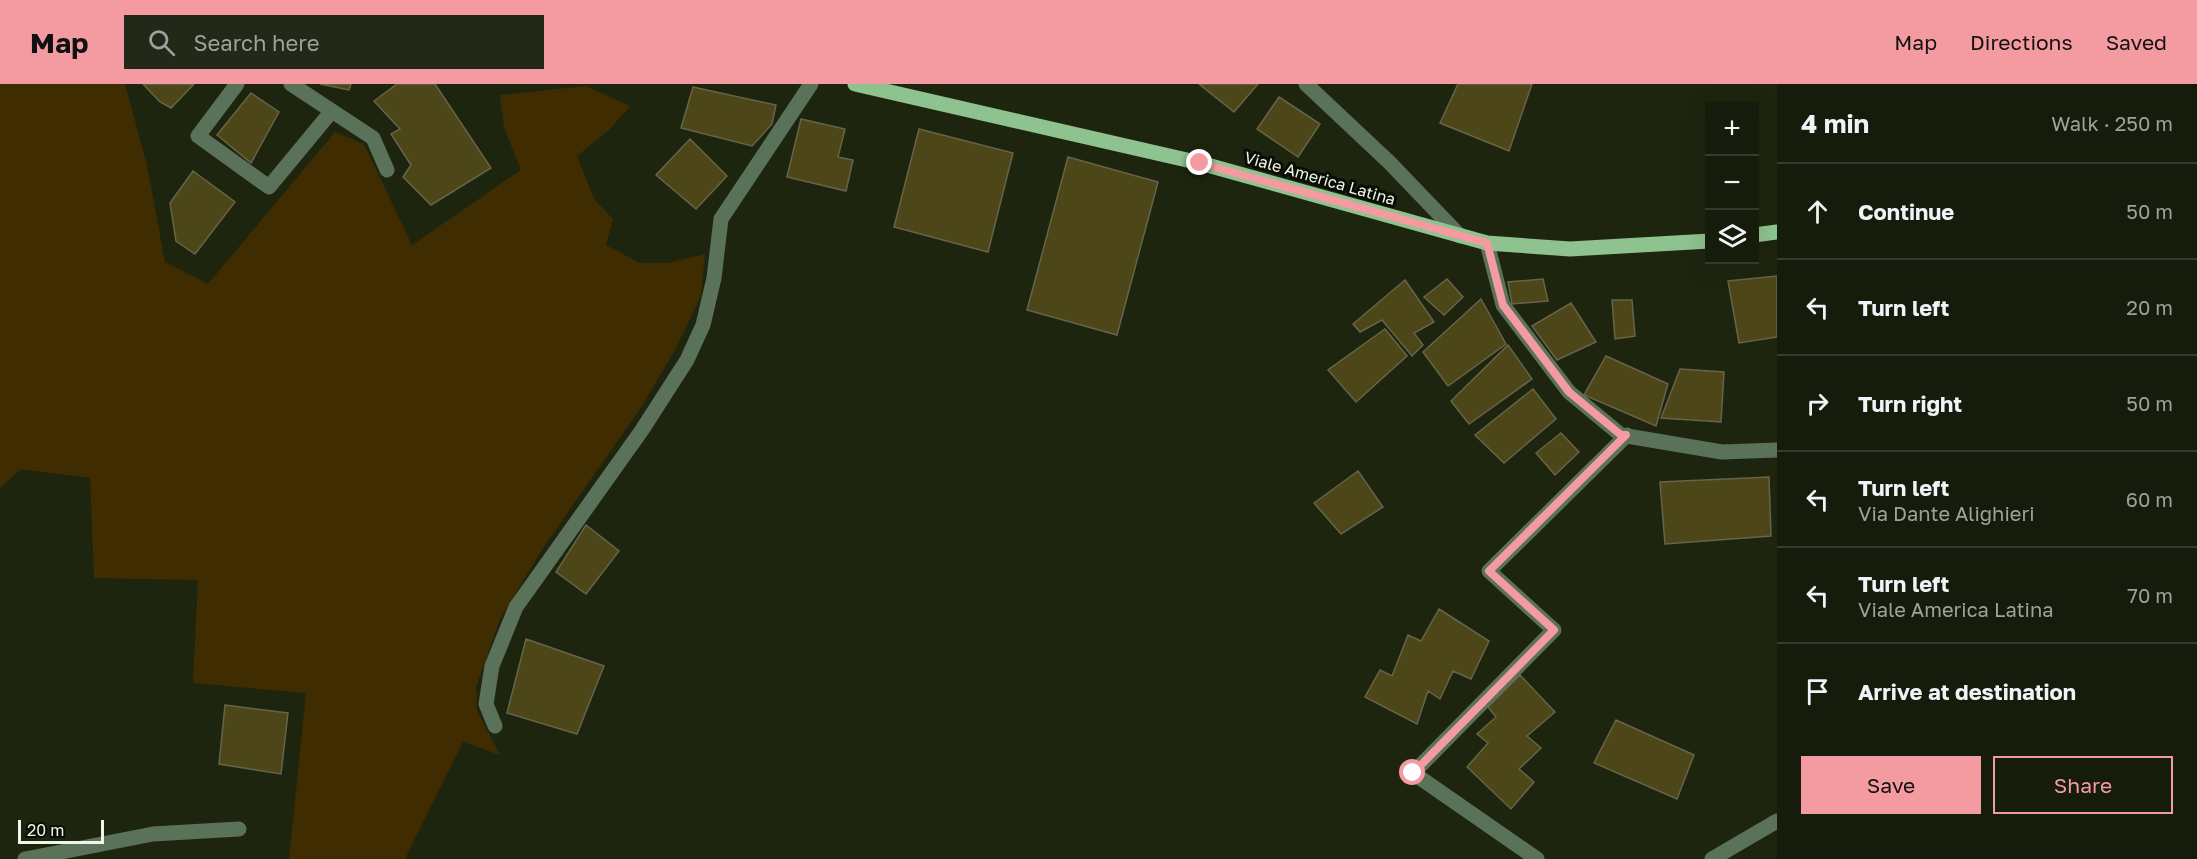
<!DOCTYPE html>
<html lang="en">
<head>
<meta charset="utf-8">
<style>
  body { margin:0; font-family:"Golos Text",sans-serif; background:#232919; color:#f1f3f6 }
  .controls { position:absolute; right:18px; top:18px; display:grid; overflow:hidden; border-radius:0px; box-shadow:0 6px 24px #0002 }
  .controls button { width:54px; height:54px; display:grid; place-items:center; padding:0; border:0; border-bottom:2px solid #353a2c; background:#161c0b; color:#f1f3f6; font:30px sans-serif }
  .scale { position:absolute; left:18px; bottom:15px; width:86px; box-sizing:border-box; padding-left:6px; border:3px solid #f0f6e7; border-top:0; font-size:16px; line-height:21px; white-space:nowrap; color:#f0f6e7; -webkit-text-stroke:4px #0a0d05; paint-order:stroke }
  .stop { position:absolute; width:18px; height:18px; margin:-14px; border:4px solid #f49aa1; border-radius:50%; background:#fff }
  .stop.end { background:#f49aa1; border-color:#fff; box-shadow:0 2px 6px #0008 }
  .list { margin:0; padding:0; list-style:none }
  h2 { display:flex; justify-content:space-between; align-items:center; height:78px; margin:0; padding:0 24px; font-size:26px }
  h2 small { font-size:20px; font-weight:400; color:#9ea19d }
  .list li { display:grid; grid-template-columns:39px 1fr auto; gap:18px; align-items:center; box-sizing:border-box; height:96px; padding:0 24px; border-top:2px solid #353a2c }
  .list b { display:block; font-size:22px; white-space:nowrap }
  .list p { margin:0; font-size:20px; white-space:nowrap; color:#9ea19d }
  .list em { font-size:20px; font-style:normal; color:#9ea19d }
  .actions { display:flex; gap:12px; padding:18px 24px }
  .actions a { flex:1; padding:14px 0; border:2px solid #f49aa1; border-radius:0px; text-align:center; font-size:21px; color:#f49aa1 }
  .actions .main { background:#f49aa1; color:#111 }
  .icon { flex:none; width:33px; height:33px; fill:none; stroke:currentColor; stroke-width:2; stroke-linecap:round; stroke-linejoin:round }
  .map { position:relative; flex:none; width:1777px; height:775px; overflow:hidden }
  header { display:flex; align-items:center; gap:36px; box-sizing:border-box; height:84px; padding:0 30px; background:#f49aa1; color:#111 }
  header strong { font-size:28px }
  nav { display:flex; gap:33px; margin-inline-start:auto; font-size:21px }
  .search { width:420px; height:54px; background:#232919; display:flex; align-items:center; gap:15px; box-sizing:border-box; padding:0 21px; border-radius:0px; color:#9ea19d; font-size:22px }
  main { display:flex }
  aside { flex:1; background:#161c0b }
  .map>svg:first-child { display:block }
  .green { fill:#402c01 }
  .building { fill:#4c4619; stroke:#676449; stroke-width:1.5 }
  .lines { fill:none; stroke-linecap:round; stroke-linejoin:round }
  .minor { stroke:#597259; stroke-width:15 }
  .major { stroke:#8ec38f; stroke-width:15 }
  .route { stroke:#f49aa1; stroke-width:8 }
  .labels { text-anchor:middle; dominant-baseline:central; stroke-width:6; stroke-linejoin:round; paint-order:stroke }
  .street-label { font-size:16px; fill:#f0f6e7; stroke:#0a0d05 }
</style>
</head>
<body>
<header>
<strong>Map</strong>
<div class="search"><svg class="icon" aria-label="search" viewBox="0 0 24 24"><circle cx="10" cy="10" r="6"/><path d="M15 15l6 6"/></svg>Search here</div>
<nav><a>Map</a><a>Directions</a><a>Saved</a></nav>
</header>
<main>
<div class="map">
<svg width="1777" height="775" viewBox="0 0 1777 775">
  <rect width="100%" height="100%" fill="#1e250f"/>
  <path class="green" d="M0,0H125L147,81L165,178L208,200L335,48L364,60L412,161L521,86L504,44L500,11L586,2L630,22L610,45L577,72L594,115L613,135L606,161L640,179H667L705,170L701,212L676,264L642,322L543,464L500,535L476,603L477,626L500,671L463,658L405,775H289L306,609L193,599L198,496L94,494L90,394L21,385L0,404Z"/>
  <path class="building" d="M143,0H194L171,24L160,18Z
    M320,0H351L349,6Z
    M397,0H435L491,84L431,121L403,93L411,81L391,50L400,45L374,17Z
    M1199,0H1258L1234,28Z
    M1458,0H1532L1509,67L1440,39Z
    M693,3L776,21L772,40L752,62L681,44Z
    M251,9L279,28L251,79L217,51Z
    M1279,13L1320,40L1298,73L1257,45Z
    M801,35L845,45L838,73L853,76L846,107L787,93Z
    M919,45L1013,69L988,168L894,143Z
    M690,55L727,92L696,125L656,91Z
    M1068,73L1158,98L1117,251L1027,226Z
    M193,87L235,118L195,170L176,157L170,119Z
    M1777,192V253L1739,259L1728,197Z
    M1447,195L1463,213L1444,231L1424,213Z
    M1543,195L1548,217L1512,220L1508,198Z
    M1405,196L1434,238L1414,249L1423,261L1412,272L1382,236L1360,248L1353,240Z
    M1481,215L1506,260L1448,302L1423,268Z
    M1612,216H1632L1635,252L1615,255Z
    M1571,219L1596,258L1557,276L1532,242Z
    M1385,245L1407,272L1356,318L1328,286Z
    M1508,261L1532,295L1469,340L1451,317Z
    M1606,272L1668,300L1656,342L1584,311Z
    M1680,285L1724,288L1721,338L1661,334Z
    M1533,305L1556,335L1504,379L1475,351Z
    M1561,349L1579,368L1555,391L1536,369Z
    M1358,387L1383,423L1341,450L1314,419Z
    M1769,393L1771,452L1665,460L1660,398Z
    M586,441L619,467L586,510L556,488Z
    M1439,525L1489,557L1471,595L1453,587L1440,615L1428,607L1417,640L1365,613L1380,586L1392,592L1408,551L1421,557Z
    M526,555L604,582L577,650L507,629Z
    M1520,591L1555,628L1527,652L1541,664L1519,685L1534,698L1511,725L1467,683L1488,659L1477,650L1496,633L1488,623Z
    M225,621L288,629L281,690L219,680Z
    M1616,636L1694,671L1677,715L1594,679Z"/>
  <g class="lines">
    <path class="minor" d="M237,0L198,52L269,103L331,28
      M291,0L373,54L387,86
      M1306,0L1390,79L1460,152
      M1487,159L1503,221L1569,308L1621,351L1722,368L1777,366
      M495,642L486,620L492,582L516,523L642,346L687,276L703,241L714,194L721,135L811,0
      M25,775L153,750L239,745
      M1537,775L1413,689L1554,546L1489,487L1627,351
      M1712,775L1777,737"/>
    <path class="major" d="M855,0L1200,79L1487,159L1570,165L1710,157
      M1754,151L1777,148"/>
  </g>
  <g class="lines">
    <path class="route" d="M1200,79L1487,159L1503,221L1569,308L1621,351H1626L1489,487L1554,546L1413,689"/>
  </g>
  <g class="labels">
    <g class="street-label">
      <text transform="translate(1320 94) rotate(16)">Viale America Latina</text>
    </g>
  </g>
</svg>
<div class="controls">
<button>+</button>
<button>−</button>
<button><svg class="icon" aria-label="layers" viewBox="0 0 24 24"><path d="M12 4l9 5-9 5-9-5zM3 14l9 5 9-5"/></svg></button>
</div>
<div class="scale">20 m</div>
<div class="stop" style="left:1413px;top:689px"></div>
<div class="stop end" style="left:1200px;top:79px"></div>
</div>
<aside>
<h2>4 min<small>Walk · 250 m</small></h2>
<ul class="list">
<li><svg class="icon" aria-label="ahead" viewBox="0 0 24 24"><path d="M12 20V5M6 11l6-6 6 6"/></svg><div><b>Continue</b></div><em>50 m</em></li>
<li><svg class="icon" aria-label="left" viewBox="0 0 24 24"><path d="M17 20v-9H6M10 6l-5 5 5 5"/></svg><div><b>Turn left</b></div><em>20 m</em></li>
<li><svg class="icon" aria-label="right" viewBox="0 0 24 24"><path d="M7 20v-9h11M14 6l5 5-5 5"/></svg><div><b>Turn right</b></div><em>50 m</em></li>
<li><svg class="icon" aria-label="left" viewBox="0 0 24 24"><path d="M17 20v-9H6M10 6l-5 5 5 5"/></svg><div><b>Turn left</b><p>Via Dante Alighieri</p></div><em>60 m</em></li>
<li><svg class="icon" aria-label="left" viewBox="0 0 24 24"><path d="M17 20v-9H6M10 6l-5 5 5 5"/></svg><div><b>Turn left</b><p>Viale America Latina</p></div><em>70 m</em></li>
<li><svg class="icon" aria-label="arrive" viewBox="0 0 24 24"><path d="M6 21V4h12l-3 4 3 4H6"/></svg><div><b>Arrive at destination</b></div></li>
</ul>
<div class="actions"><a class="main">Save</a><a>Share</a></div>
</aside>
</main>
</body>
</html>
